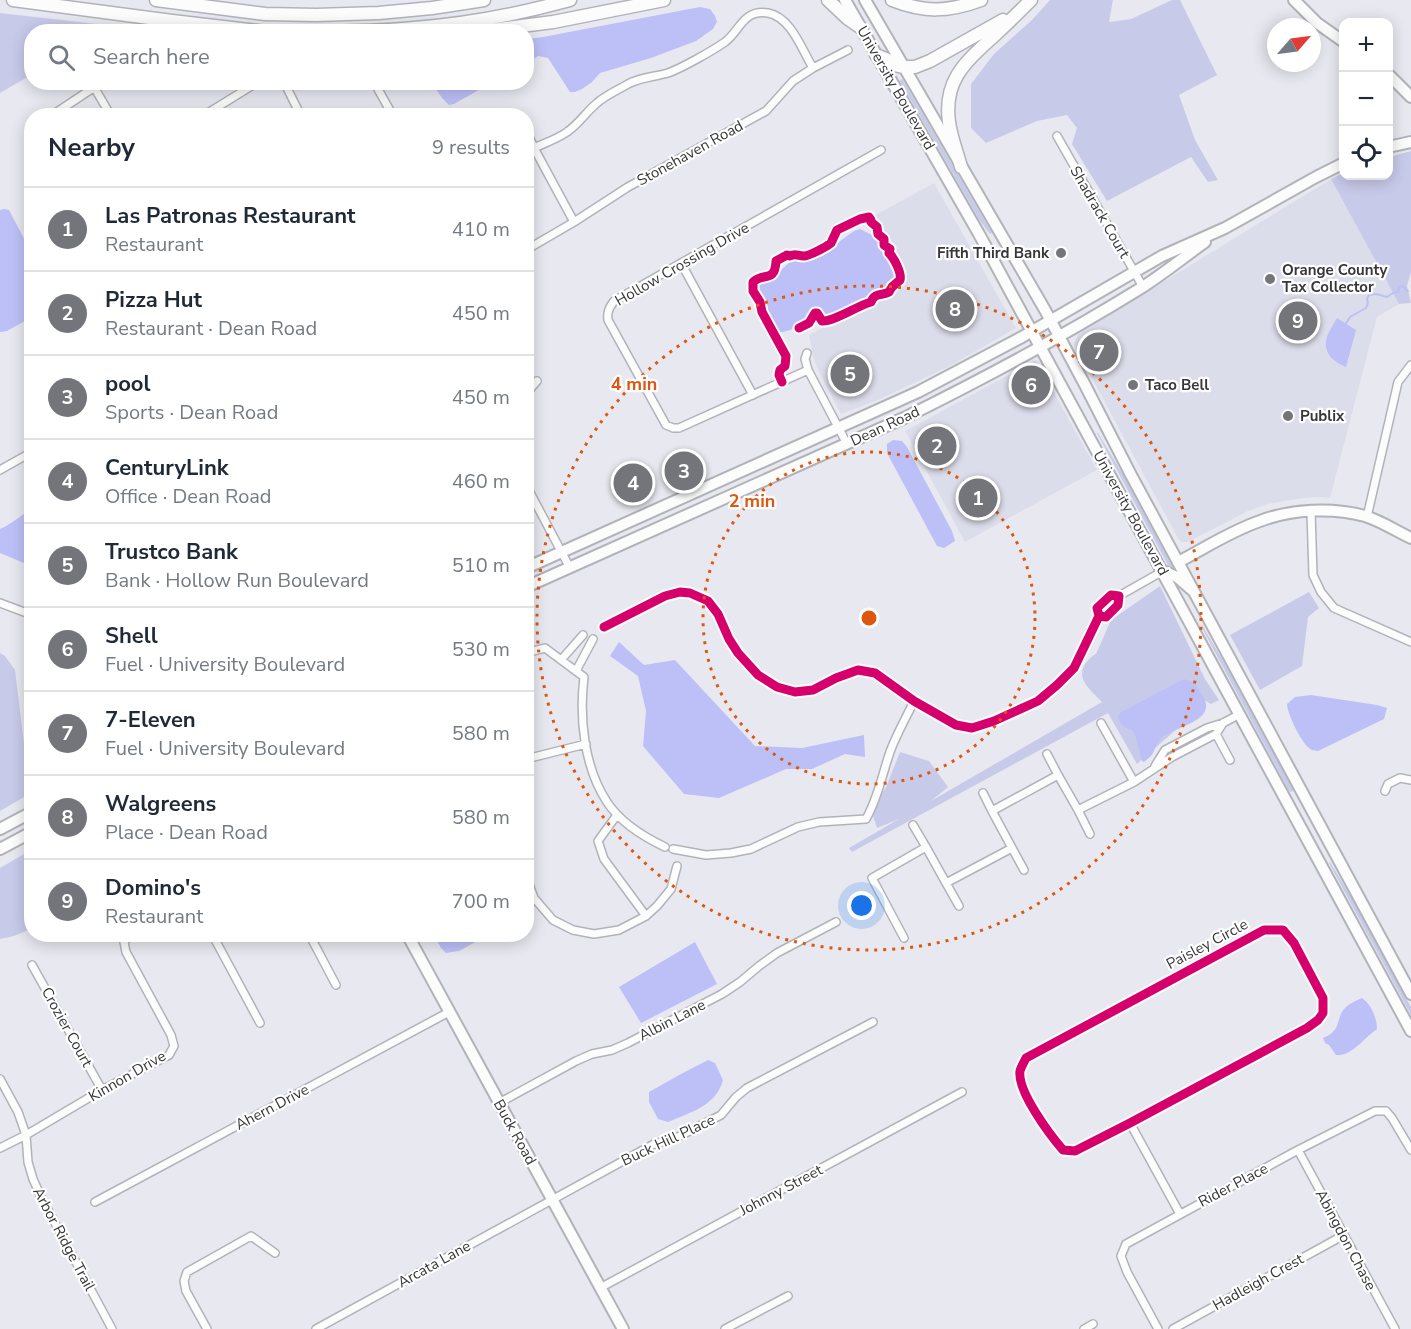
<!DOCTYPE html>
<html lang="en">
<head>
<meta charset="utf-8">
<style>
  body { margin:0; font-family:"Nunito Sans",sans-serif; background:#f2f2f3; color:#1f2937 }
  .controls { position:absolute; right:18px; top:18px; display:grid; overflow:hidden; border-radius:12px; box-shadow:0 3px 15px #0003 }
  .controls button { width:54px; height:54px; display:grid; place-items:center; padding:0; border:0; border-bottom:2px solid #e0e1e3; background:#fff; color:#1f2937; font:30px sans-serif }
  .compass { position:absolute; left:1267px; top:18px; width:54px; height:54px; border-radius:50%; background:#fff; box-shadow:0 3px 15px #0003; rotate:62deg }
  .you { position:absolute; left:862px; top:906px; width:21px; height:21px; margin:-15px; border:4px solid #fff; border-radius:50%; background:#1a73e8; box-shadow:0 0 0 9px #1a73e833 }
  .badge { display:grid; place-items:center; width:39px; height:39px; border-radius:50%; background:#74757a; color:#fff; font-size:20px; font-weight:700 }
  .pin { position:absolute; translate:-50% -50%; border:3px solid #fff; box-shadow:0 2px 6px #0006 }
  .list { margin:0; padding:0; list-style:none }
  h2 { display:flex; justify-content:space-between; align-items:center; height:78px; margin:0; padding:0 24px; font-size:26px }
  h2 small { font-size:20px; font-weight:400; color:#747a83 }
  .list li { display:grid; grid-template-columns:39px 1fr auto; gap:18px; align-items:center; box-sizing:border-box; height:84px; padding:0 24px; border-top:2px solid #e0e1e3 }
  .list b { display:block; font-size:22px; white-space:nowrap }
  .list p { margin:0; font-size:20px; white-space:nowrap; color:#747a83 }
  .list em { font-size:20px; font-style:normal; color:#747a83 }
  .icon { flex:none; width:33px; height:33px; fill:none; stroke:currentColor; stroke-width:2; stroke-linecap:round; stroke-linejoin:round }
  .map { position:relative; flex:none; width:1411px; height:1329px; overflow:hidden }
  .search { position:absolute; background:#fff; box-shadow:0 3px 15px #0003; left:24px; top:24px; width:510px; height:66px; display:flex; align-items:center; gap:15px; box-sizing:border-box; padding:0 21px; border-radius:24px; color:#747a83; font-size:22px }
  .panel { position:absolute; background:#fff; box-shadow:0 3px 15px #0003; left:24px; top:108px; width:510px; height:834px; border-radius:24px }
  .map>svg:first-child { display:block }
  .built { fill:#dcddea }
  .green { fill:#c8caea }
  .water { fill:#bdc0f6 }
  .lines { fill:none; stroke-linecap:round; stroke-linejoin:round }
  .stream { stroke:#bdc0f6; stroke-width:2 }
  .street-casing { stroke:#b2b3b8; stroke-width:10 }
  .secondary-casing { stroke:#b2b3b8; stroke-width:14 }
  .primary-casing { stroke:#b2b3b8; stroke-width:14 }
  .highway-casing { stroke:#b2b3b8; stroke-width:15 }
  .street { stroke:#fcfcfd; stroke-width:7 }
  .secondary { stroke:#fcfcfd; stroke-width:10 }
  .primary { stroke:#fcfcfd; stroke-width:10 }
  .highway { stroke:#fcfcfd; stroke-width:12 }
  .cycleway-casing { stroke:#fff; stroke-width:13 }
  .cycleway { stroke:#d6006c; stroke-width:9 }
  .ring { fill:none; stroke:#df570e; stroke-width:3; stroke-dasharray:3 6 }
  .poi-dot { fill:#74757a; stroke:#fff; stroke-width:2 }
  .labels { text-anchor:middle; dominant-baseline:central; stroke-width:4.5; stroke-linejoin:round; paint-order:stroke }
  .street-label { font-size:15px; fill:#36363b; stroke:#fff }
  .poi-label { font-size:15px; font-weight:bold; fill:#36363b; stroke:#fff; text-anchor:start }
  .centre { fill:#df570e; stroke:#fff; stroke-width:3 }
  .ring-label { font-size:18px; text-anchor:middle; font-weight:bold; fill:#df570e; stroke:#fff; stroke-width:4.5; stroke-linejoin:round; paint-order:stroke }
</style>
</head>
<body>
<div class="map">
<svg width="1411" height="1329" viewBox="0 0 1411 1329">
  <rect width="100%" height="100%" fill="#e8e9f0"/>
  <path class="built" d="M1331,179L1399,304L1377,317L1330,498L1314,497L1290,500L1268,504L1248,511L1188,542H1182L1179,540L1074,345L1078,334Z
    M934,183L1016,328L950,366L878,400L841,414L818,370L813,357L809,335L905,285L907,280L872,217Z
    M1036,360L1097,470L965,542L905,431Z"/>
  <path class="green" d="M1050,0H1113L1109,22L1131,19L1172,0H1180L1217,75L1179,95L1195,140L1218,180L1208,182L1191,157L1107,201L1072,144L1077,128L1067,115L1037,121L986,143L971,128V84L994,54L1032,20Z
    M0,13L114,26L104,31L32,32L31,75L0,93Z
    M901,79L903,80L992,233L990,234L980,221L900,81Z
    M1411,151V272L1407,286L1411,303L1399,304L1331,179L1343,173L1344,176H1388L1389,157Z
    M1097,433H1098L1124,476L1173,567L1170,569Z
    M1160,586L1205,679L1219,700L1211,704L1204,700L1179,727L1137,764L1108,713L852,852L849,848L899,819L877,828L871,810L886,787L900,752L929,761L948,787L931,801L1102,702C1093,692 1075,680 1085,664C1089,660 1091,656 1096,654L1111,620Z
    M1309,592L1319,608L1308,617L1302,666L1260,690L1230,635Z
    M1202,625L1238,686L1293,788V791L1291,792L1289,791L1201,626Z
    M0,653L5,656L15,670L25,752L31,768V793L0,811Z
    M31,850V929L14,936L0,939V868Z
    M1330,862L1353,900L1411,1007V1015L1329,863Z"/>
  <path class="water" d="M700,7L710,9L715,16L717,22L713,29L696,41L651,58L600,73L592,82L582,89L575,92H570L548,58L538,56L527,63V39L543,37Z
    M432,83H491L454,104L449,105L442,98Z
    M4,209L9,210L31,252L32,317L7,331L1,332H0V210Z
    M860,229L876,237L894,268L897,278L850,310L823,322L819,314L815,313C807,321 790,333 779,332L760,294L758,288L759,282L781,270L790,262L807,257L836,244L854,231Z
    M1337,318L1356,330L1346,367C1336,363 1324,355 1326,341C1327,334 1333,325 1337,318Z
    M893,440L902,441L907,447L952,531L955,541L944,548L937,546L887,453V444Z
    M31,509V566L0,553V529C12,524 21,515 31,509Z
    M619,642L644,665L675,660L755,746L802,748L864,735L865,757L845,754L812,769H786L719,798L684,794L643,746L646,711L638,676L610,656Z
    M1184,679L1195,683C1198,689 1205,697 1206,704C1209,723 1171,728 1160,739C1156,744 1155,751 1151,756C1149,758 1146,760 1144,762L1142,761L1135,735L1132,730C1123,727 1122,726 1118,717L1121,712Z
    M1311,695L1377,705L1387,708L1384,719L1318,751C1313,750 1312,751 1309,748C1301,742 1287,713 1287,704L1295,697Z
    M434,935H488L459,951L446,953L441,948Z
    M695,942L717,984L641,1023L619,987Z
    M1362,998C1371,1004 1377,1018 1377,1029C1364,1038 1351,1057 1336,1055L1329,1045L1325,1043L1323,1038C1343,1030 1335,1018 1345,1008C1350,1003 1357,1000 1362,998Z
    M708,1060L715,1063L723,1080C716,1106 691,1112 668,1122L658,1119L649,1102V1092L681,1074Z"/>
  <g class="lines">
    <path class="stream" d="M1345,325L1350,317L1366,308L1368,303L1367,299L1369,295L1376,294L1387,297L1393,293L1398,292L1399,287L1402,286L1408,291"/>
    <g class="street-casing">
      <path id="street" d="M284,82L301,116
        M374,82L393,116
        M94,87L111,116
        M51,116L102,82
        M203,116L258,82
        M526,130L534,148L574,222
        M32,134L30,146L32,149
        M1057,136L1143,287
        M534,148C545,143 557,139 567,132C579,124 586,112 597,103C606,95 618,90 628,84C641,77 654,77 668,73C682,68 712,51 725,42C740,31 743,9 768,13C791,17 802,50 813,68
        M526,250L574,222L628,187L766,111L793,81L813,68L848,50
        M681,263L753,395
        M807,353L805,359L808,370L847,444
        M808,370L679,428H673L666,425L608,320C607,312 609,308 614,301L881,150
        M526,394L537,381
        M0,470L32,452
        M526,485L570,568
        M1311,511L1313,575L1321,592L1334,608L1411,642
        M1367,517L1398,382L1411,365
        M1119,596L1163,571
        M0,603L32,615
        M604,627L665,596L680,592L690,593L708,601L718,614L729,639L738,653L758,675L777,687L795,692L813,690L836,678L858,670L875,673L914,701L956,725L972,728L994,721L1038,701L1057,685L1074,668L1099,616L1097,608L1111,595L1119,596L1118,605L1106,617L1099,616
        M526,653L545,648L584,677C579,718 584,767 607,802C620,822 644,837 665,847
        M561,660L583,635
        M576,671L593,639
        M1101,723L1134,782
        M1216,734L1230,760
        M1047,754L1058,775
        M526,759L586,744
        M1155,766L1165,750L1207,728L1223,723L1240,714
        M1385,791L1388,784L1400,778L1411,780
        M983,793L992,811
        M1078,810L1090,834
        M617,815L598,841L604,859L646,916
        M913,825L926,847
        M1012,848L1024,870
        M673,849L706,855L731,853L751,849L798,827L819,822L866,819C878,798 882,775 890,752C896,735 906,718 914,701
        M526,876L534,898L553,920L573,930L594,934L619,930L646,916L657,906L671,889L677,866
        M946,883L959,906
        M1264,930H1283L1294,943L1323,998V1013L1318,1020L1307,1028L1130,1123L1075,1151L1063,1150C1050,1135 1017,1091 1020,1071C1021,1067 1024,1062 1026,1058Z
        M212,934L260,1023
        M309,934L336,985
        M904,938L872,878L926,847L946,883L1012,848L992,811L1058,775L1078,810L1134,782L1172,757L1216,734L1223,723
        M32,965L102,1090
        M0,1079L18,1112L26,1135L28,1162L33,1179L41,1197L112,1329
        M499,1103L576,1061L592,1054L612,1050L628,1043L722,994L740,982L759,966L777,953L836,922
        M1130,1123L1180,1214
        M0,1148L26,1135L102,1090L169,1055L174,1046L171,1035L126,952L124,942L131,934
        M1298,1150L1395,1329
        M95,1202L449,1012
        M600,1288L962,1092
        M207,1329L186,1291L184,1281L187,1272L251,1236L275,1253
        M316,1329L654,1144L674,1139L721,1115L736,1097L747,1088L873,1022
        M725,1329L788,1296
        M1084,1329L1093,1324
        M1158,1329L1127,1272L1121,1256L1126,1244L1298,1150L1375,1111H1386L1392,1118L1411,1150
        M1173,1329L1344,1235"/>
    </g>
    <g class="secondary-casing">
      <path id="secondary" d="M1294,0L1317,23L1344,42
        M1388,74L1411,97
        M1388,147L1411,142
        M1178,562C1205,548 1231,531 1260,521C1292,509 1332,507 1365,516C1381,521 1396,531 1411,538
        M526,568L918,392L1022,337L1162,256L1225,228L1316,177L1344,163
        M1163,571L1177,577L1192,590
        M526,587L904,418C985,378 1065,335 1141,288C1163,274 1184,257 1205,242
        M0,829L32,812
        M0,849L32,832
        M407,934L623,1329"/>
    </g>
    <g class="primary-casing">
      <path id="primary" d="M845,0L979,234L1411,1031
        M865,0L1045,310L1085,385L1131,475L1411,994"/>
    </g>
    <g class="highway-casing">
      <path id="highway" d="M13,0L172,21L267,32
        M156,0L265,14L316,15L379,13L432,8L484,0
        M828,0L847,18L860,27
        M892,0C925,13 948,12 981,0
        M330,32C358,31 387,31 414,28C467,24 519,14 570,0
        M475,32L553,22L664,0
        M876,55L888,60L894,65L903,67H915L930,61L1003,20
        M961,167C957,152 951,137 949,122C943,78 968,60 997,33C1009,22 1020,11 1031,0"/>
    </g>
    <use href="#street" class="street"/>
    <use href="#secondary" class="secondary"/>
    <use href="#primary" class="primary"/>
    <use href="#highway" class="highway"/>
    <g class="cycleway-casing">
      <path id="cycleway" d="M782,382L779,375L780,370L785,366L786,356L762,312L760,302L753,291V282C764,272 775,283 776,261L787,255L790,256C796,253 797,256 804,256C809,256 826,247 831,243L837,230L860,219L869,217L871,220V222L877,227L878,234L884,239V245L890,249L889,253C894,258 902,273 900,280L892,287L889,292C882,296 875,292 871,302C857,306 833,322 822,321L817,313H815L809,323L799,328
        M604,627L665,596L680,592L690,593L708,601L718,614L729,639L738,653L758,675L777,687L795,692L813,690L836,678L858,670L875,673L914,701L956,725L972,728L994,721L1038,701L1057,685L1074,668L1099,616L1097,608L1111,595L1119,596L1118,605L1106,617L1099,616
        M1264,930H1283L1294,943L1323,998V1013L1318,1020L1307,1028L1130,1123L1075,1151L1063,1150C1050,1135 1017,1091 1020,1071C1021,1067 1024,1062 1026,1058Z"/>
    </g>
    <use href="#cycleway" class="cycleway"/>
  </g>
  <g class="ring">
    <circle cx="869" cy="618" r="166"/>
    <circle cx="869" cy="618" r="332"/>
  </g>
  <g class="poi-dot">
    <circle cx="1061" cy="253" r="6"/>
    <circle cx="1270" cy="279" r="6"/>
    <circle cx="1133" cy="385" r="6"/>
    <circle cx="1288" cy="416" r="6"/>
  </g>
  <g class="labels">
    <g class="street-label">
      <text transform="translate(896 88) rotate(60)">University Boulevard</text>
      <text transform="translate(690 153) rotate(-29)">Stonehaven Road</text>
      <text transform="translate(1100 212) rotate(60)">Shadrack Court</text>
      <text transform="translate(682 264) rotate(-30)">Hollow Crossing Drive</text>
      <text transform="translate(885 426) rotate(-25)">Dean Road</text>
      <text transform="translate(1131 513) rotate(61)">University Boulevard</text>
      <text transform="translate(1207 944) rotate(-28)">Paisley Circle</text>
      <text transform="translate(672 1020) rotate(-27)">Albin Lane</text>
      <text transform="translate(67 1027) rotate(61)">Crozier Court</text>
      <text transform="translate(127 1076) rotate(-30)">Kinnon Drive</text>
      <text transform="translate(272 1107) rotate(-28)">Ahern Drive</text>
      <text transform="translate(515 1132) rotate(61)">Buck Road</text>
      <text transform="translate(668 1140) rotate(-25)">Buck Hill Place</text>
      <text transform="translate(1233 1185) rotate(-28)">Rider Place</text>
      <text transform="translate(781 1190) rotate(-28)">Johnny Street</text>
      <text transform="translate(64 1239) rotate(62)">Arbor Ridge Trail</text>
      <text transform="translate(1346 1240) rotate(62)">Abingdon Chase</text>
      <text transform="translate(434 1264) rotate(-29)">Arcata Lane</text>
      <text transform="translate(1258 1282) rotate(-29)">Hadleigh Crest</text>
    </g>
    <g class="poi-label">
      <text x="1049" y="253" text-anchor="end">Fifth Third Bank</text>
      <text x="1282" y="270">Orange County<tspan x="1282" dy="17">Tax Collector</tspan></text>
      <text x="1145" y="385">Taco Bell</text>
      <text x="1300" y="416">Publix</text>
    </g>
  </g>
  <circle cx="869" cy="618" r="9" class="centre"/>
  <g class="ring-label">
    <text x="634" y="390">4 min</text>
    <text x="752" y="507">2 min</text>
  </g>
</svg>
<div class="controls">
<button>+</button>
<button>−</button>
<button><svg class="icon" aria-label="locate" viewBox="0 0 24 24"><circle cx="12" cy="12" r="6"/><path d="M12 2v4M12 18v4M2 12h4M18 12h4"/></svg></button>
</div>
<svg class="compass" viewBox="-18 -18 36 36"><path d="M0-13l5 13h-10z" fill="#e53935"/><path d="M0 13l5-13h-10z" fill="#747a83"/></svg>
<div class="you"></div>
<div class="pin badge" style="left:978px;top:498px">1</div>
<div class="pin badge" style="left:937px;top:446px">2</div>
<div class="pin badge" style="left:684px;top:471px">3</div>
<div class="pin badge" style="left:633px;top:483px">4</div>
<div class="pin badge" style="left:850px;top:374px">5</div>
<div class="pin badge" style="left:1031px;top:385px">6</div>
<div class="pin badge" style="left:1099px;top:352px">7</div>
<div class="pin badge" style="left:955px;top:309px">8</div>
<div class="pin badge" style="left:1298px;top:321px">9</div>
<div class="search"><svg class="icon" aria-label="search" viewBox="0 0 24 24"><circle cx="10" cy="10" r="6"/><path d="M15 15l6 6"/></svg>Search here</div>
<section class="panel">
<h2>Nearby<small>9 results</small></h2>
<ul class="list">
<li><span class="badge">1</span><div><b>Las Patronas Restaurant</b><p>Restaurant</p></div><em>410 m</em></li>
<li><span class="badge">2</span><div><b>Pizza Hut</b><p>Restaurant · Dean Road</p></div><em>450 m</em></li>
<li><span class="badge">3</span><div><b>pool</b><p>Sports · Dean Road</p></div><em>450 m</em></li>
<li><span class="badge">4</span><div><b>CenturyLink</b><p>Office · Dean Road</p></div><em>460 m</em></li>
<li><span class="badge">5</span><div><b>Trustco Bank</b><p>Bank · Hollow Run Boulevard</p></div><em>510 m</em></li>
<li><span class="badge">6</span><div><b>Shell</b><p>Fuel · University Boulevard</p></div><em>530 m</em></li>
<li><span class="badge">7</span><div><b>7-Eleven</b><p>Fuel · University Boulevard</p></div><em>580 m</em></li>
<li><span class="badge">8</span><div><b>Walgreens</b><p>Place · Dean Road</p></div><em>580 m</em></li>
<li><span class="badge">9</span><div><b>Domino's</b><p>Restaurant</p></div><em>700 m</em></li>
</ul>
</section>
</div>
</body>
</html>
